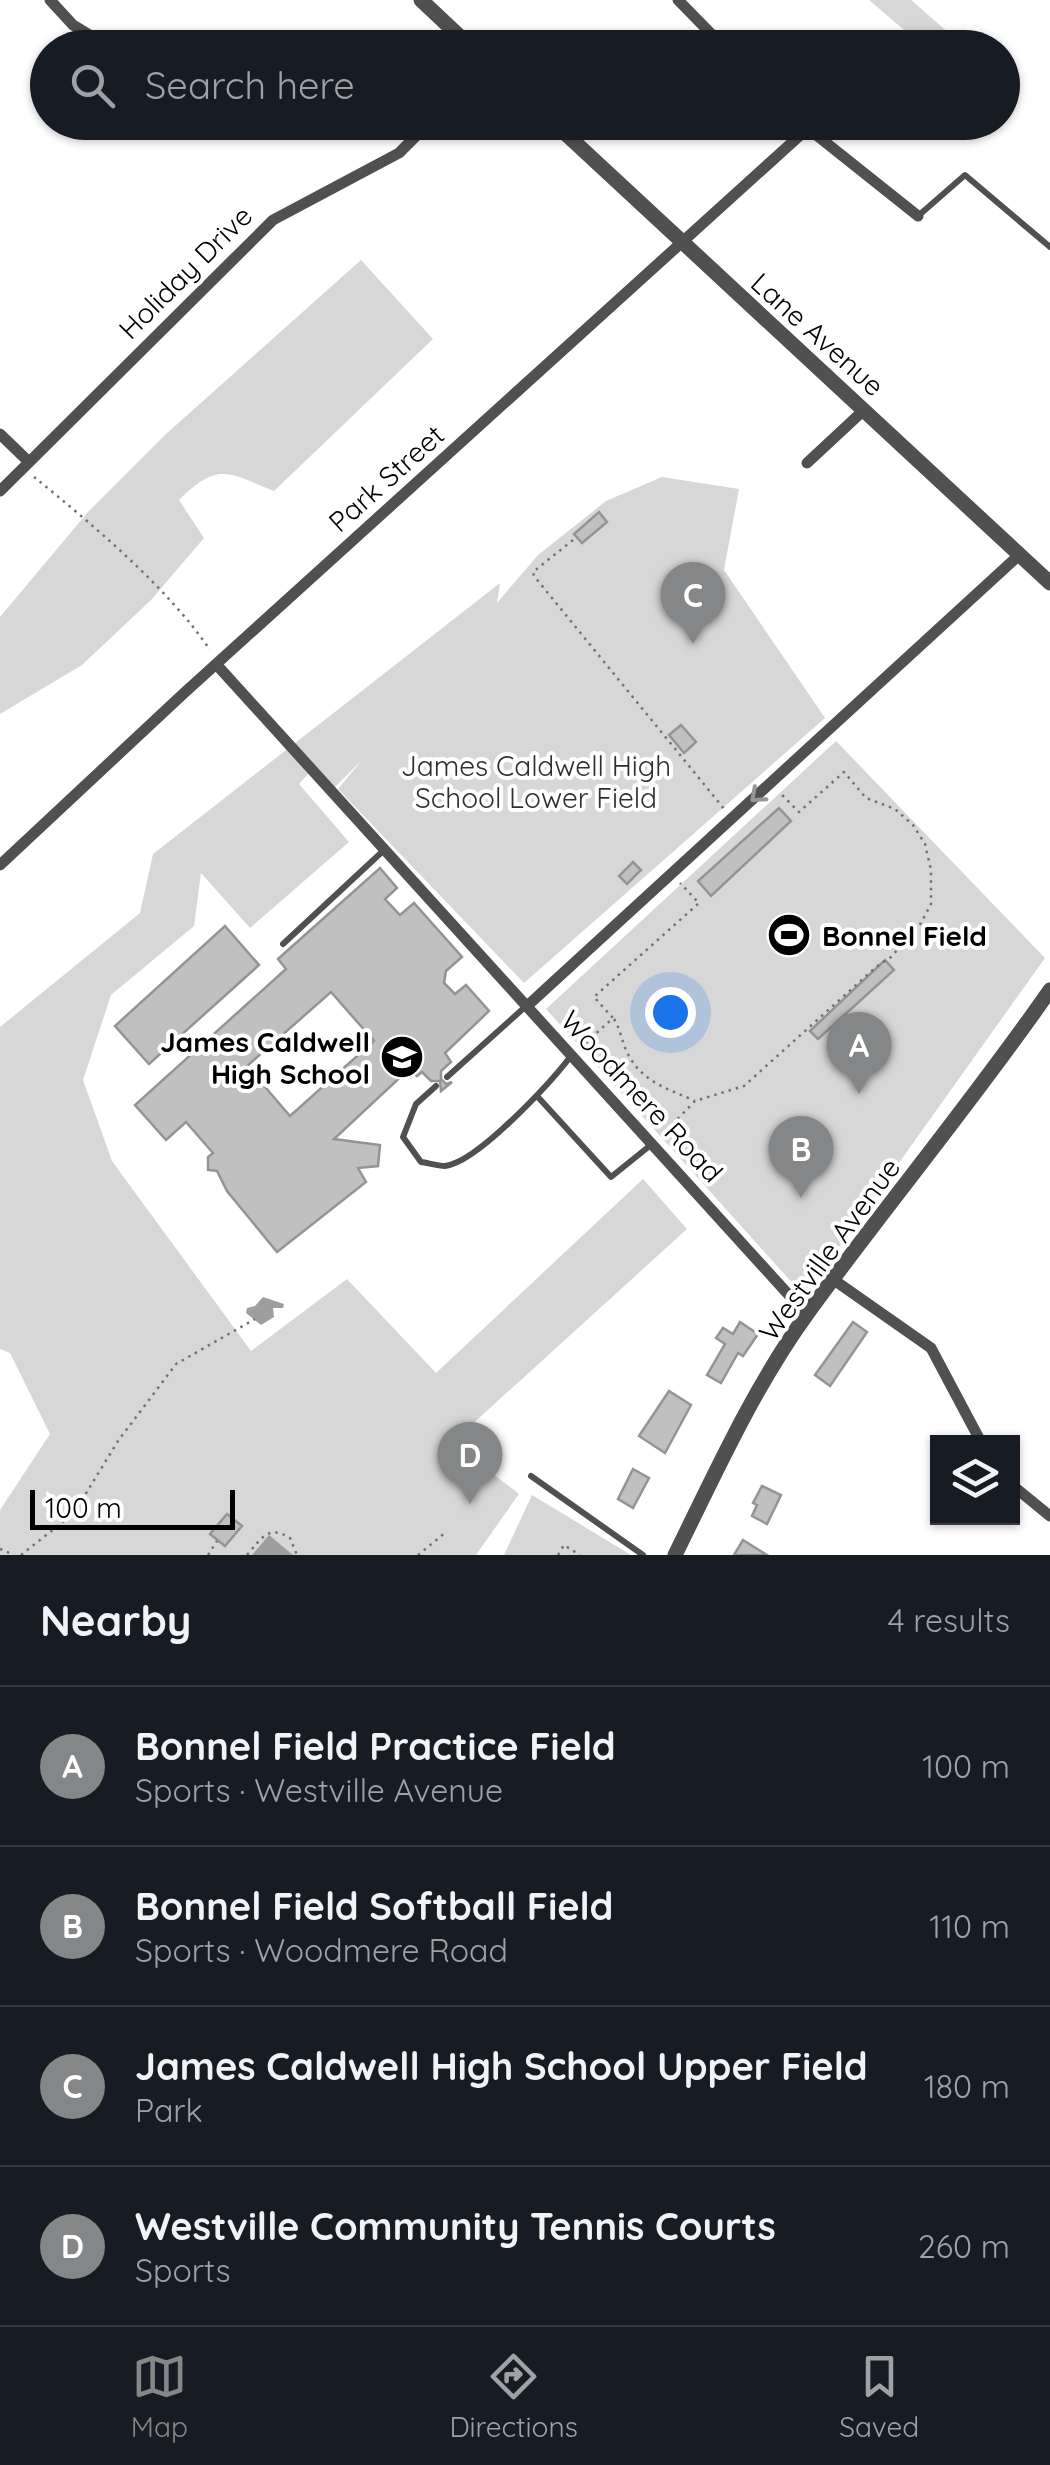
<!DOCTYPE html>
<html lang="en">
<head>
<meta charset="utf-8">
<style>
  body { margin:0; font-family:Quicksand,sans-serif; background:#242831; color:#f1f3f6 }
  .controls { position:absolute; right:30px; bottom:30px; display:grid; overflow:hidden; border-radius:0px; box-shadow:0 2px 8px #0004 }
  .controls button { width:90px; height:90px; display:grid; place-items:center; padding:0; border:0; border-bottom:2px solid #363941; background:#171b24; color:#f1f3f6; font:50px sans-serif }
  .scale { position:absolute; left:30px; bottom:25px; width:205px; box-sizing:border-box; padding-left:10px; border:5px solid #000; border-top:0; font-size:28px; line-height:35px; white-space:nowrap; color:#000; -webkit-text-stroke:8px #fff; paint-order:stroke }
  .you { position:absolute; left:670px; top:1012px; width:35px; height:35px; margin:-25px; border:8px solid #fff; border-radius:50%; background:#1a73e8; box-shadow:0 0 0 15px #1a73e833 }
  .badge { display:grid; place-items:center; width:65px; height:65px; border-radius:50%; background:#858687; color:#fff; font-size:32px; font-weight:700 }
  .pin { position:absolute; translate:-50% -82px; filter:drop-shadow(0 2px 5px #0008) }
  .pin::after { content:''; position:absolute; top:52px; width:35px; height:30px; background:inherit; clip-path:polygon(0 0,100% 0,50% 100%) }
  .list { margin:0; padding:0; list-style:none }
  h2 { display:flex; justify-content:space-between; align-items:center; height:130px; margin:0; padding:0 40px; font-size:42px }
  h2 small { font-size:32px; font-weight:400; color:#9ea1a6 }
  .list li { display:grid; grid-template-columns:65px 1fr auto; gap:30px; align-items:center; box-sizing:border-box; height:160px; padding:0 40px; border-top:2px solid #363941 }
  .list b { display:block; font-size:38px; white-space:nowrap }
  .list p { margin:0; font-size:32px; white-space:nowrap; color:#9ea1a6 }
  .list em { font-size:32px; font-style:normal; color:#9ea1a6 }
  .icon { flex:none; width:55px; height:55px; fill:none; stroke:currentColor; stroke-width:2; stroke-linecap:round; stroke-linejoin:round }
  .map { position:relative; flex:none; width:1050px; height:1555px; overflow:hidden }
  .search { position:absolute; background:#171b24; box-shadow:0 2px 8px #0004; left:30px; right:30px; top:30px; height:110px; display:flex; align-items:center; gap:25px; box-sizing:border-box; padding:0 35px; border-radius:55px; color:#9ea1a6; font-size:38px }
  .sheet { height:770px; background:#171b24 }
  nav { display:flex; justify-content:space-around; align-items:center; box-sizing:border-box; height:140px; border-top:2px solid #363941; background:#171b24; font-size:28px; color:#9ea1a6 }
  nav a { display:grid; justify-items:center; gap:5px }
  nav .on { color:#858687 }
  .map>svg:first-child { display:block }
  .green { fill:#d7d7d7 }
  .water { fill:#9e9e9e }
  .building { fill:#c0c0c0; stroke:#949494; stroke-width:2.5; fill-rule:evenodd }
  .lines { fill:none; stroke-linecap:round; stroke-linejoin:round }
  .path { stroke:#727272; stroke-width:2.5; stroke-dasharray:2.5 5; stroke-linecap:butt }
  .service { stroke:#505050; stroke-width:6 }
  .minor { stroke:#505050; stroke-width:11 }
  .tertiary { stroke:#505050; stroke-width:15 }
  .oneway { stroke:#969696 }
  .labels { text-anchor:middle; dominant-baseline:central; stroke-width:8; stroke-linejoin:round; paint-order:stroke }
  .street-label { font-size:28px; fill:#000; stroke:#fff }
  .park-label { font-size:28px; fill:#2e2e2e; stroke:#fff }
  .poi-label { font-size:28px; font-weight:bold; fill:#000; stroke:#fff; text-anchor:start }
</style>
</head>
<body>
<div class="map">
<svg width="1050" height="1555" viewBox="0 0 1050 1555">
  <rect width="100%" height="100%" fill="#fff"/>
  <path class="green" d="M869,0H911L949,33L942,41L938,38L929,47H924Z
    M361,260L433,339L274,491C227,472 218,462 179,500L204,538L151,600L82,665L0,714V617L88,512L166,434Z
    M662,477L739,489L724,570L825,718L524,983L338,789L362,760L334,788L315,767L299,784L349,842L250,928L201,873L194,926L111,995L83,1080L112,1161L251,1351L347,1279L436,1373L643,1179L687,1229L457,1438L473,1444L467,1454L519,1494L476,1555H0V1510L50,1434L10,1353L0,1349V1027L140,913L153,854L500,583L497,603L538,555L606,501Z
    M836,741L1045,958L804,1296L546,1009Z
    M532,1495L631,1555H504Z"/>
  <path class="water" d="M263,1297L284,1304L283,1308H273L274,1317L261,1325L246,1313L247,1308L255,1306Z
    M269,1535L293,1555H252Z"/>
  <path class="building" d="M599,512L607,522L582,543L574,534Z
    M681,725L696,742L684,753L669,735Z
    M779,808L791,821L711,896L698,881Z
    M633,862L641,870L627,884L619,876Z
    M380,868L397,888L385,899L400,915L414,903L462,957L446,971L444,983L455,994L466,985L489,1011L445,1053L451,1062L441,1071V1079L446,1084L452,1082L441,1091L440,1081H431L422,1072L417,1076L409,1069L334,1139L380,1145L378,1166L358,1168L366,1182L277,1252L227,1191L217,1171L208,1170V1157L213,1153L186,1122L166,1140L135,1105L286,969L278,959ZM331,992L374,1041L290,1116L247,1066Z
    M225,926L259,965L149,1064L115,1026Z
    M885,960L894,970L818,1039L810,1031Z
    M740,1322L758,1334L743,1356L738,1353L721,1383L707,1375L725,1344L716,1338L723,1328L733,1334Z
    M853,1322L867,1332L830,1386L815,1375Z
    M669,1391L691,1405L665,1453L639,1436Z
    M633,1469L649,1478L633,1508L618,1499Z
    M762,1486L781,1495L767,1524L752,1516L757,1505L753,1503Z
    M227,1514L242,1526L225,1546L210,1534Z
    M743,1540L767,1555H734Z"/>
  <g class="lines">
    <path class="path" d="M34,477C91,523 169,589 210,650
      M573,540L533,572L534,576L725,810
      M614,1019C621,1030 622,1044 629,1056C644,1083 669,1089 695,1101
      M580,1048L613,1018L594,997L699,903L680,883
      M662,1135L695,1101L744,1086L876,967L891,957L921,923L931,904V870L925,844L913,825L895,809L866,798L844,772L799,812L779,792
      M0,1549L14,1555
      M21,1555L74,1513L118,1441L176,1364L255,1319
      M208,1555L217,1541
      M247,1555C261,1539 268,1524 290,1538L297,1555
      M418,1555L446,1532
      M558,1555L564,1545L580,1555"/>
    <path class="service" d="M918,216L965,175L1050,247
      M283,944L383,851
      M447,1077L525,1007
      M436,1086L416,1104L403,1137L421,1162C428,1163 438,1166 445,1166C477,1163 551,1082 571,1056
      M537,1096L611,1177L652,1144
      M531,1476L643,1555"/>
    <path class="minor" d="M50,0L73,25L109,47
      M678,0L725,48
      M800,122L918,216
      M0,434L29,462
      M807,463L864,410
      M0,491L273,220L399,153L430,122
      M216,664L807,1315
      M0,865L183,694L807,129
      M526,1007L1018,556
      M834,1280L931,1348L981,1442
      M1012,1485L1050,1516"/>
    <path class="tertiary" d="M421,0L472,48
      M553,122L1050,583
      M675,1555C715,1474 754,1387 807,1314C887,1204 973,1101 1050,990"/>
  </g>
  <defs><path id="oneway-chevron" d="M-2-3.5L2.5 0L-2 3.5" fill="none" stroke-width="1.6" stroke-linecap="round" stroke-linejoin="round" transform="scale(2.5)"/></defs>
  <use class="oneway" href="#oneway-chevron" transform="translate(757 796) rotate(138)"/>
  <defs>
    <g id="stadium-disc" transform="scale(2.25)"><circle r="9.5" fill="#000" stroke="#fff"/><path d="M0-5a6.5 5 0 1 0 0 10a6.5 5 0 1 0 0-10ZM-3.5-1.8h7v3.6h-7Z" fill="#fff"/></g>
    <g id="school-disc" transform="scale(2.25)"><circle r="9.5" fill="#000" stroke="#fff"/><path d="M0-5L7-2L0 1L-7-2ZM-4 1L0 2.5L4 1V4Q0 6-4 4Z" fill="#fff"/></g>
  </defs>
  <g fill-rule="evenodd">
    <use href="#stadium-disc" x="789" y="935"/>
    <use href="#school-disc" x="402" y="1057"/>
  </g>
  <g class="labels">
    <g class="street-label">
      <text transform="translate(185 272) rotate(-45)">Holiday Drive</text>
      <text transform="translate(818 334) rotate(42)">Lane Avenue</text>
      <text transform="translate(386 478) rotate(-42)">Park Street</text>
      <text transform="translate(642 1096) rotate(47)">Woodmere Road</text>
      <text transform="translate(829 1249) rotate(-54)">Westville Avenue</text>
    </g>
    <g class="park-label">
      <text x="536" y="765">James Caldwell High<tspan x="536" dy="32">School Lower Field</tspan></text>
    </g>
    <g class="poi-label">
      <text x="822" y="935">Bonnel Field</text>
      <text x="370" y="1041" text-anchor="end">James Caldwell<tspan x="370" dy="32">High School</tspan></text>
    </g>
  </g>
</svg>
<div class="controls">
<button><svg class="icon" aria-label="layers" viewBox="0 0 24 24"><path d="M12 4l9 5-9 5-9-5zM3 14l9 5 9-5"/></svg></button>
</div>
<div class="scale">100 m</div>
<div class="you"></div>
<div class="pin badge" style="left:859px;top:1094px">A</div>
<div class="pin badge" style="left:801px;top:1198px">B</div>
<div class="pin badge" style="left:693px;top:644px">C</div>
<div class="pin badge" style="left:470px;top:1504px">D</div>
<div class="search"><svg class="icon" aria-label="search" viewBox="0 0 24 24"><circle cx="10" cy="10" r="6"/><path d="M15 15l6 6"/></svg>Search here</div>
</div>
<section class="sheet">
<h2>Nearby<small>4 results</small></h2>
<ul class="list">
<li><span class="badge">A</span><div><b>Bonnel Field Practice Field</b><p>Sports · Westville Avenue</p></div><em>100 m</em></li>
<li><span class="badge">B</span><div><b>Bonnel Field Softball Field</b><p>Sports · Woodmere Road</p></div><em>110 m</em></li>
<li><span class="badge">C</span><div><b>James Caldwell High School Upper Field</b><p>Park</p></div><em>180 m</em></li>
<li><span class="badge">D</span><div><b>Westville Community Tennis Courts</b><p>Sports</p></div><em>260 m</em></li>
</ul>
</section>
<nav>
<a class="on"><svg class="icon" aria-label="map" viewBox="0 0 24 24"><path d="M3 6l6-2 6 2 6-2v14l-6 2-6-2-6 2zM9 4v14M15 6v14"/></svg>Map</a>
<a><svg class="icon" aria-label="directions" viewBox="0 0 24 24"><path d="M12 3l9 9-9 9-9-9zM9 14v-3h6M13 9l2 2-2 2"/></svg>Directions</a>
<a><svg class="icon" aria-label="saved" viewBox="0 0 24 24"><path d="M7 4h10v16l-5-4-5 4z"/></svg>Saved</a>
</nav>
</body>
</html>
